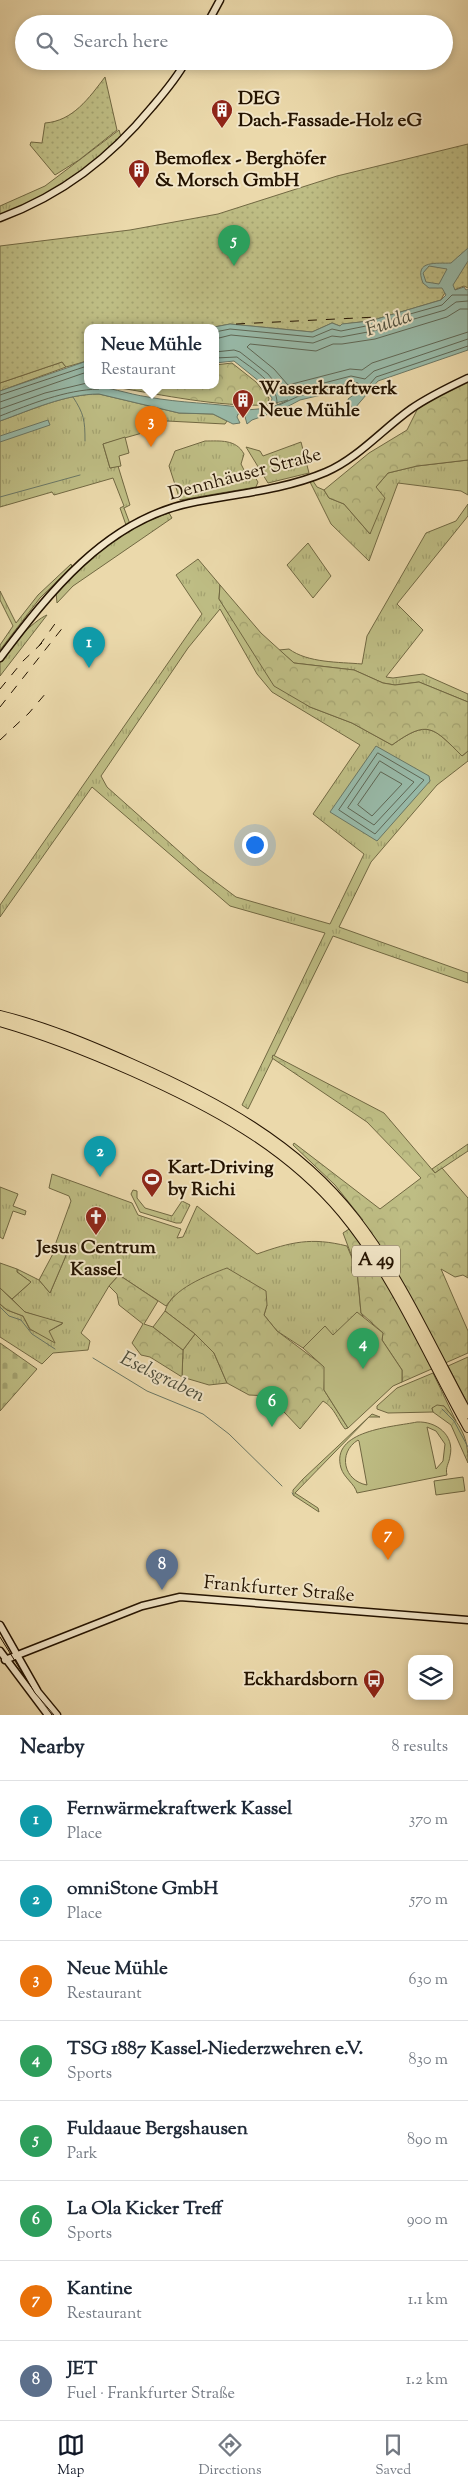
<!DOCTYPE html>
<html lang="en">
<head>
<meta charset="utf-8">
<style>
  body { margin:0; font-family:"Sorts Mill Goudy",serif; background:#f2f2f3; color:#1f2937 }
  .controls { position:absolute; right:15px; bottom:15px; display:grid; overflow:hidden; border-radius:10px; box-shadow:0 2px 8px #0003 }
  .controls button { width:45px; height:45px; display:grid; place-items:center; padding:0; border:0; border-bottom:1px solid #e0e1e3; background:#fff; color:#1f2937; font:25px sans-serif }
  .you { position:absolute; left:254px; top:844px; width:18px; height:18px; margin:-12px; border:4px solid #fff; border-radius:50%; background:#1a73e8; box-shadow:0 0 0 8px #1a73e833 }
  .badge { display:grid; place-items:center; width:32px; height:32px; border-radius:50%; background:#111827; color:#fff; font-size:16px; font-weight:700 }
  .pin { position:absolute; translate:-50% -41px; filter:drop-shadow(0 1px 2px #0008) }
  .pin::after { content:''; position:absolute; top:26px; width:18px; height:15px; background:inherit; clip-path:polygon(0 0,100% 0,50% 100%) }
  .popup { position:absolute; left:84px; top:324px; width:135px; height:65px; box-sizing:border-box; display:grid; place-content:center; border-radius:10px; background:#fff; filter:drop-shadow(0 1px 4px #0005); font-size:16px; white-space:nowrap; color:#747a83 }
  .popup b { font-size:19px; color:#1f2937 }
  .popup::after { content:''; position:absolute; left:50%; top:100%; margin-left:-10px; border:10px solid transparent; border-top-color:#fff }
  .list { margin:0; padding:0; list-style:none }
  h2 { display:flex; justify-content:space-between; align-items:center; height:65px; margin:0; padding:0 20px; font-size:21px }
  h2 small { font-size:16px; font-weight:400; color:#747a83 }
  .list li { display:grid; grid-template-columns:32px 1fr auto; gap:15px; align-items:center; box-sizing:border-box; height:80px; padding:0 20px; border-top:1px solid #e0e1e3 }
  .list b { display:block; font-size:19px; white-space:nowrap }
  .list p { margin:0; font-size:16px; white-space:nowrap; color:#747a83 }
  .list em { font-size:16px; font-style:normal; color:#747a83 }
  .icon { flex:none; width:28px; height:28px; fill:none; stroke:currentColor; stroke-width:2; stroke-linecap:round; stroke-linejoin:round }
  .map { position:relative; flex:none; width:468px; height:1715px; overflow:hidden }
  .search { position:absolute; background:#fff; box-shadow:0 2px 8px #0003; left:15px; right:15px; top:15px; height:55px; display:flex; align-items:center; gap:12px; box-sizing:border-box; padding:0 18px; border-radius:28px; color:#747a83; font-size:19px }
  .sheet { height:705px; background:#fff }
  nav { display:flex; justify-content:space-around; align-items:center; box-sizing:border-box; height:70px; border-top:1px solid #e0e1e3; background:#fff; font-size:14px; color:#747a83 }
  nav a { display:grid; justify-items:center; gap:2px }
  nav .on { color:#111827 }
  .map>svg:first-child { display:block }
  .grass { fill:url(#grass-tufts); stroke:#716842; fill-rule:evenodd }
  .forest { fill:url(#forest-crowns); stroke:#716842 }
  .cemetery { fill:url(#cemetery-stones); stroke:#716842 }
  .park { fill:url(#park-dots); stroke:#716842 }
  .garden { fill:#bebd84; stroke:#716842; fill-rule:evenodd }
  .water { fill:#98baa9; stroke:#6a7765; fill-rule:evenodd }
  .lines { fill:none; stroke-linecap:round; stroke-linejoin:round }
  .shore { stroke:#5e6654; stroke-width:1 }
  .stream { stroke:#6a7765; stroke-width:1 }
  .secondary-casing { stroke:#241300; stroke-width:9 }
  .highway-casing { stroke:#241300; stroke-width:10 }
  .secondary { stroke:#f2e6c8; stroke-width:6 }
  .highway { stroke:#ebd9ab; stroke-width:8 }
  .tram { stroke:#241300; stroke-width:1 }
  .rail { stroke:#241300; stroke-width:1; stroke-dasharray:9 9; stroke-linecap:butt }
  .labels { text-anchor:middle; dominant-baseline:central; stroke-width:4; stroke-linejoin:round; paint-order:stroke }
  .shield { fill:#f2e6c8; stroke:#62523c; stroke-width:1 }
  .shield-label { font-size:18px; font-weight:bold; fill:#241300 }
  .poi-label { font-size:19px; font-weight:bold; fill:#241300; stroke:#f2e6c8; text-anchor:start }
  .street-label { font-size:19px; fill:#241300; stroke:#f2e6c8 }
  .water-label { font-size:20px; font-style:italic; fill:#4d4d3b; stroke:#f2e6c8 }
</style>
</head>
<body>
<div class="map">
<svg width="468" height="1715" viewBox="0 0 468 1715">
  <defs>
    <pattern id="grass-tufts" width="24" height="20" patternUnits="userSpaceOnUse" patternTransform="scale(1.25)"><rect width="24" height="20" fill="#bebd84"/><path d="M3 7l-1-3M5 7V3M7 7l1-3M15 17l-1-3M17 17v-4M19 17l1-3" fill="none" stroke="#a3a270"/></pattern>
    <pattern id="forest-crowns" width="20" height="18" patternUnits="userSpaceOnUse" patternTransform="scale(1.25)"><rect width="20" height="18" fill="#bebd84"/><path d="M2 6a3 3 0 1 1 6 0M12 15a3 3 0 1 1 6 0" fill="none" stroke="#a3a270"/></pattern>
    <pattern id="cemetery-stones" width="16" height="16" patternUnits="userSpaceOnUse" patternTransform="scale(1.25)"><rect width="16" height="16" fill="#bebd84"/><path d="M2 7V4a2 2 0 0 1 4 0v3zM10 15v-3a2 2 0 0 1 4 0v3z" fill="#a3a270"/></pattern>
    <pattern id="park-dots" width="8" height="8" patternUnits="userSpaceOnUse" patternTransform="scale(1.25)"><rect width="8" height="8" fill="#bebd84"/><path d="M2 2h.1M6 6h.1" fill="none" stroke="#a3a270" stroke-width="1.8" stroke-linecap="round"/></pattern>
  </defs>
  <rect width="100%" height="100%" fill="#ebd9ab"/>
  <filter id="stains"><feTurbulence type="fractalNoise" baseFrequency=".004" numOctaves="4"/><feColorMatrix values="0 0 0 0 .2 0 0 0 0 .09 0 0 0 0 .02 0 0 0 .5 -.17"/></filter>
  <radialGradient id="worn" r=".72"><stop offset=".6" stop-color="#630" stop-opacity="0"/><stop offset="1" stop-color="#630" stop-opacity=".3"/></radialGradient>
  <path class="grass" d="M119,130L121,137L118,140L116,139L115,143L94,162L54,191L0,216V206L45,186Z
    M99,394L179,413L213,414L227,421L225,424L167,421L161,423L160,428L103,444L110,468L118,466L130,505L124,508L130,524L126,525L120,508L124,506L113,478L54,495L52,492L0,507V421C31,410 65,394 99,394Z
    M205,441C220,441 236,439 244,454L241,464L246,474H253L258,482L256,487L180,500L169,466L175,451Z
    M301,442L309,473L268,483L246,447L260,451L263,456Z
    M468,460V495L461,491L398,483L369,561L331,524L310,482L313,481L317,487L324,490L329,498L344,504L370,534L376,487L388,473L417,466Z
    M468,504V516L397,604L423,630L386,677L393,678L423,674L468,694V702L419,682L395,685L383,683L354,670L294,663L279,650L289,649C308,663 339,662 362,664L367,636L426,533L456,521Z
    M169,513L172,518L73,586L57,603L56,592C89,559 124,527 169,513Z
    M308,543L331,576L313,598L287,565Z
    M198,559L220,585L219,599L237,626L297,698L310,707L352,723L392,745C428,719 433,727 462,756L468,751V761L437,785L371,862L339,927L468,973V983L333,936L248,1109L242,1105L325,933L230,906L92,787L0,917V905L202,614L176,575ZM220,609L257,674L272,692L360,745L313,814L364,854L330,924L236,897L200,870L107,787L101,776L188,648Z
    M71,564L72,567L40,598L0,650V645L13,626L0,600V591L16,623L38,595Z
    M47,615L0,676C0,672 0,666 0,663C4,651 34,620 47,615Z
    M468,1144V1151L435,1173L432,1169Z
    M52,1174L132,1203L138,1215L181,1229L177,1238L183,1237L197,1206L257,1254C291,1242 311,1237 347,1246L357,1270L361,1313L402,1382L366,1391L325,1326L303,1348L277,1331L264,1315L267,1305L174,1296L166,1306L119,1275L109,1286L81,1333L90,1341L88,1350L53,1353L42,1364L0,1337V1304L7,1310L23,1316L30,1330L49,1331L62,1324L25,1312L12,1299L31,1282L17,1272V1269L39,1280L50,1293L67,1253L54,1248L71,1201L69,1196L49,1188Z
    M0,1187L18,1194L13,1206L26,1211L25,1215L13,1211L3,1239L0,1237Z
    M133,1190L137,1191V1198L145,1208L172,1216L182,1201L190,1205L181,1223H176L140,1212L131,1194Z
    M195,1334L214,1353L227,1383L209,1385L182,1377L183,1350Z
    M433,1373L456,1421L444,1406L432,1408L433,1412L388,1413L377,1409V1406L397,1388Z
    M372,1414L380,1417H369L295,1493L318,1508L319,1512L293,1495V1490L303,1479Z"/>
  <path class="forest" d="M62,362L66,367L0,391V383Z
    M232,363L256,382L269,398L268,405C217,407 164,395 114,387L215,386V365Z
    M468,380V460L417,466L388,473L376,487L385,498L370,534L344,504L329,498L324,490L369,453L407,430L418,408Z
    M220,585L261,633L294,663L354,670L383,683L395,685L419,682L468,702V751L462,756C433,727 428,719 392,745L352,723L310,707L274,686L219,599Z
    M273,1055L384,1113L435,1173L442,1168L468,1198V1278L463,1275L455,1277L441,1269L468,1331V1353L402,1382V1370L382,1340L383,1333L361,1313L357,1270L343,1233L363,1220L335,1185L293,1145L294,1143L380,1209L421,1178L367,1122L272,1058Z
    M55,1250L67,1253L50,1293L39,1280Z
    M227,1268L266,1291L267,1305L264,1315L277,1331L325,1367L324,1390L348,1428L345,1429C337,1419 335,1408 323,1401L300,1429L269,1396L249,1395L227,1383L214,1353L195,1334L165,1311C171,1289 208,1275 227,1268Z
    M119,1275L158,1301L144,1324L153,1327L183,1350L182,1377L150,1357L141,1355L132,1343L143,1324L119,1305L117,1294L109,1286Z
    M0,1288L25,1312L63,1323L49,1331L55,1343L30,1329L23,1316L7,1310L0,1304Z
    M468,1357V1404L448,1366Z
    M437,1405L444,1406C461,1427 468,1435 468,1463L451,1425L433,1412L432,1408Z"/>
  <path class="cemetery" d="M0,1343L37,1369L0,1411Z"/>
  <path class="park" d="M105,77L117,130L79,160L55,175L30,145L31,142L42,143L45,123C73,121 89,98 105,77Z
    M468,144V288L464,286L444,294L441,300L370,321L343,324L340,326L332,323L312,332L230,324L209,328H87V361L66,367L62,362L0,383V246L130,230L218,214L337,176Z"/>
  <path class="garden" d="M125,437L129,453L119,456L121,466L110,468L103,444Z
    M0,1263L17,1269V1272L31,1282L12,1299L0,1288Z
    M165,1311L195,1334L183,1350L153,1327Z
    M357,1312L383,1333L382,1340L402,1370V1382L393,1386L348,1428L324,1390V1367L303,1348L325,1326L333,1335Z
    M417,1422C436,1421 455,1435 450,1456C449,1464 445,1467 447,1475L357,1493C355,1484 344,1478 341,1468C330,1430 393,1427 417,1422ZM427,1427L436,1431L445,1444L443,1461L436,1469ZM358,1440L359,1441L367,1485C344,1481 337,1453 358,1440Z
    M463,1477L465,1491L436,1495L434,1481Z"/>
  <path class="water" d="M468,248V261L453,285L455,290L464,287L466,290L468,289V350L378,381L355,408H352L348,399L356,393L355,387L300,400L283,409L252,420L247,424L244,413L238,414L237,417L240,423L233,424L213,414L179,413L99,394C65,394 31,410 0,421V391L87,361V386C108,386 127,394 148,397C180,403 213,403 245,408L246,410L270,408L288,400L271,404L272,398L260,382L234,361L215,363V328H209L230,324L312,332L332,323L340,326L342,324L370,321L441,300L446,295L442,288H429L423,283C413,259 438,264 451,263ZM429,266L447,269L439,284L426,282L423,273Z
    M48,420L50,425L0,442V436Z
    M376,746L429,776L430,781L377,841L330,812Z"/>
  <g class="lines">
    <path class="shore" d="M468,309H460L447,317L375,339L342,344H333L316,351L250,344L247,347L274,369L288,385L350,369L362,370L372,363L468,332
      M215,332L230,329L313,337L332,329L341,331L371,325L442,305L452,295H468
      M215,339L231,335L313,343L332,336L341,337L373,331L445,310L456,302L468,301
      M215,352L234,350L240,352L268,374L285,395L297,390L351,376L365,379L374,371L468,339
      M215,358L237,357C251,368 278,383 277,404L279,405L299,396L353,382L358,383L361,390L364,391L376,377L468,346
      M0,395L87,366
      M0,402L87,372
      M0,409L45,393L87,383
      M0,416C31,404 65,390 99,389L101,386
      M378,753L424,780L375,834L339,810Z
      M380,761L414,782L374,825L348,808Z
      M381,772L402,784L372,816L358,805Z"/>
    <path class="stream" d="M73,397C84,414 85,420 85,441
      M0,497L80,475
      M0,1307L9,1316L21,1320L32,1334L55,1349
      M93,1358L147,1391L203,1414L229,1434L282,1486
      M442,1409L454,1421L468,1447
      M292,1493L293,1494"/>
    <g class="secondary-casing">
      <path id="secondary" d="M207,24L220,0
        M0,218C62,195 110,158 152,107C164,93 177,78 186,61
        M0,658C49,593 105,521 190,503C235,494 284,490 326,472C357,459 384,428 411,409C428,397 449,387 468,378
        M0,1625L38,1692L57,1715
        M0,1651L48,1715
        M5,1660L142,1606L180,1597L468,1620"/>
    </g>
    <g class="highway-casing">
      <path id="highway" d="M0,1015C45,1026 88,1044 131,1063C215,1100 297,1143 355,1218C401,1277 432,1348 468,1414
        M0,1022C45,1035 88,1052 131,1071C210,1106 286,1146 342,1213C395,1277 428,1357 468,1428"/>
    </g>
    <use href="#secondary" class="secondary"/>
    <use href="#highway" class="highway"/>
    <path class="tram" d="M0,1637L35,1693L54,1715"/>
    <path class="rail" d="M236,324L377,317
      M39,646L57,621
      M0,689L23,661L42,643
      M0,707L64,626
      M0,740L29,713L46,693"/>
  </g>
  <defs>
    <g id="building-pin" transform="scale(1.125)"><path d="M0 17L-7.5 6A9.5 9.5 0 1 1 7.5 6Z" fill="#8f2418" stroke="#f2e6c8"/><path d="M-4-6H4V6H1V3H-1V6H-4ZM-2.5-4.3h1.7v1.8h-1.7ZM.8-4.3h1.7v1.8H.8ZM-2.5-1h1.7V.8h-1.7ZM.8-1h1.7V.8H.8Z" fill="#fff"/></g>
    <g id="stadium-pin" transform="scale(1.125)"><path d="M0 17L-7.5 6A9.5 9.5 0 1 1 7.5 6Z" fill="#8f2418" stroke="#f2e6c8"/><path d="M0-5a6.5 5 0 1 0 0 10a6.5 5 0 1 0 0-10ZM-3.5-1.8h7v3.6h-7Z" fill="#fff"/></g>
    <g id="church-pin" transform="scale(1.125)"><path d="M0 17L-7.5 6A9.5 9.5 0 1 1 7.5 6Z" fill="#8f2418" stroke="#f2e6c8"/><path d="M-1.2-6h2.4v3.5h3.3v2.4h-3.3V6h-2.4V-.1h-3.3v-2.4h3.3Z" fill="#fff"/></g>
    <g id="bus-pin" transform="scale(1.125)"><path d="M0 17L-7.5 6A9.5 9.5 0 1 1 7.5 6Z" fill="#8f2418" stroke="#f2e6c8"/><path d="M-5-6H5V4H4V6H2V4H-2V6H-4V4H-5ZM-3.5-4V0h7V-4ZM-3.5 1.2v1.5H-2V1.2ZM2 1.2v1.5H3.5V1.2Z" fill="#fff"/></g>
  </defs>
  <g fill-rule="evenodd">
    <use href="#building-pin" x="222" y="110"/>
    <use href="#building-pin" x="139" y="170"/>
    <use href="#building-pin" x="243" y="400"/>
    <use href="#stadium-pin" x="152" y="1179"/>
    <use href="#church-pin" x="96" y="1217"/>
    <use href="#bus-pin" x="374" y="1680"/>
  </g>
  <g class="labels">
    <rect class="shield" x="352" y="1245.5" width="48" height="31" rx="4"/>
    <g class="shield-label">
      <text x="376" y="1261">A 49</text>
    </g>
    <g class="poi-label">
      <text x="238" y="99">DEG<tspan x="238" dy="22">Dach-Fassade-Holz eG</tspan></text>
      <text x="155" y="159">Bemoflex - Berghöfer<tspan x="155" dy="22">&amp; Morsch GmbH</tspan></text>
      <text x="259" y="389">Wasserkraftwerk<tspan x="259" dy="22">Neue Mühle</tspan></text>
      <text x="168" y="1168">Kart-Driving<tspan x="168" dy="22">by Richi</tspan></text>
      <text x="96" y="1248" text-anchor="middle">Jesus Centrum<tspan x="96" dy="22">Kassel</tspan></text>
      <text x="358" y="1680" text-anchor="end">Eckhardsborn</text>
    </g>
    <g class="street-label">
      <text transform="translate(245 475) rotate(-15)">Dennhäuser Straße</text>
      <text transform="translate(279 1590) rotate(5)">Frankfurter Straße</text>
    </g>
    <g class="water-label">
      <text transform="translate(389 324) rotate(-19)">Fulda</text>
      <text transform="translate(162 1378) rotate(26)">Eselsgraben</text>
    </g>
  </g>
  <rect width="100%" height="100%" filter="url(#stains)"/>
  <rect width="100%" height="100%" fill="url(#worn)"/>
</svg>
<div class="controls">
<button><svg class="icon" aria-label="layers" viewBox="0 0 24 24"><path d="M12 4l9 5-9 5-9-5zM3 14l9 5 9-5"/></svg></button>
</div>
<div class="you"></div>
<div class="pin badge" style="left:89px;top:668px;background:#0f9aa8">1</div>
<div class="pin badge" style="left:100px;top:1177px;background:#0f9aa8">2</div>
<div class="pin badge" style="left:151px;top:447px;background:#e8710a">3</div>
<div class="popup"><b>Neue Mühle</b>Restaurant</div>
<div class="pin badge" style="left:363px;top:1369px;background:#2e9e5b">4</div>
<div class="pin badge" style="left:234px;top:266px;background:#2e9e5b">5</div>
<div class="pin badge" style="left:272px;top:1427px;background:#2e9e5b">6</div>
<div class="pin badge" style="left:388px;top:1560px;background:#e8710a">7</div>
<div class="pin badge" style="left:162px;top:1590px;background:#5c6f8a">8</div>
<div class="search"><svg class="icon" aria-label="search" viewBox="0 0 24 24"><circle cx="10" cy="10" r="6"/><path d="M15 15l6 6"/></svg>Search here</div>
</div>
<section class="sheet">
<h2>Nearby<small>8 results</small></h2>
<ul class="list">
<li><span class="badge" style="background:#0f9aa8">1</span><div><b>Fernwärmekraftwerk Kassel</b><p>Place</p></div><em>370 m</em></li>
<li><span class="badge" style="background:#0f9aa8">2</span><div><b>omniStone GmbH</b><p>Place</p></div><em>570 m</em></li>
<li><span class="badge" style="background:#e8710a">3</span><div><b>Neue Mühle</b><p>Restaurant</p></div><em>630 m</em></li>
<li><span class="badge" style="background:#2e9e5b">4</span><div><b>TSG 1887 Kassel-Niederzwehren e.V.</b><p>Sports</p></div><em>830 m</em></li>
<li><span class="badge" style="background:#2e9e5b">5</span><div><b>Fuldaaue Bergshausen</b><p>Park</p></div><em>890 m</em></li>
<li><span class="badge" style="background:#2e9e5b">6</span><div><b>La Ola Kicker Treff</b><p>Sports</p></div><em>900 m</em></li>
<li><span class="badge" style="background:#e8710a">7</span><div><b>Kantine</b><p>Restaurant</p></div><em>1.1 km</em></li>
<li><span class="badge" style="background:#5c6f8a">8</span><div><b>JET</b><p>Fuel · Frankfurter Straße</p></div><em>1.2 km</em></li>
</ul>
</section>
<nav>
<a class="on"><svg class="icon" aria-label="map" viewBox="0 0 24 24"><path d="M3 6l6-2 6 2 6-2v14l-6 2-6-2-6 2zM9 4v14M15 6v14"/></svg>Map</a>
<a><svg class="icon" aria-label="directions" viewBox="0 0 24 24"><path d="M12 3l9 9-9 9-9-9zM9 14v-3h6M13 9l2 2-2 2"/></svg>Directions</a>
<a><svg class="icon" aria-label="saved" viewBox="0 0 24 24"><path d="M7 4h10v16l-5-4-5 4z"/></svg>Saved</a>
</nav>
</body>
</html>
